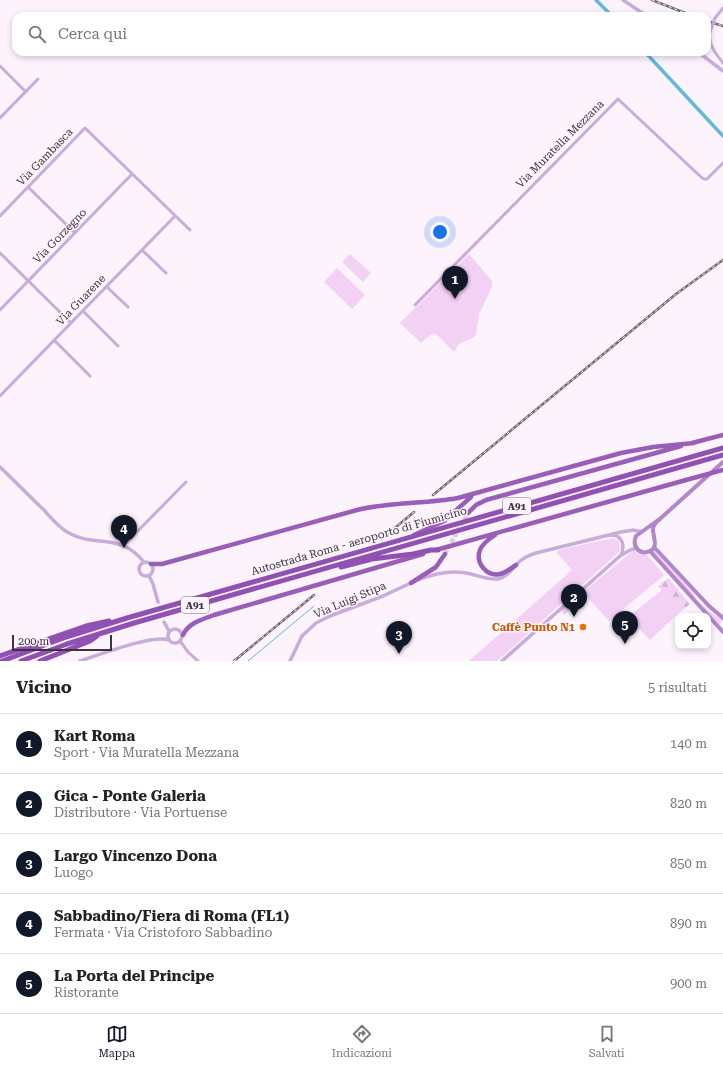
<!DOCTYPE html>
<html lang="it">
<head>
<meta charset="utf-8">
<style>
  body { margin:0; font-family:"Roboto Serif",serif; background:#f6f6f6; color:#222 }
  .controls { position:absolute; right:12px; bottom:12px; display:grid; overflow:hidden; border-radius:8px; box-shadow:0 2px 6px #0003 }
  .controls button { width:36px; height:36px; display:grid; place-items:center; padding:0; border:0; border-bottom:1px solid #e0e0e0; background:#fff; color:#222; font:20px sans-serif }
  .scale { position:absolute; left:12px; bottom:10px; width:100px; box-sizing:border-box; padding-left:4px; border:2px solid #3d343e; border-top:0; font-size:11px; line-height:14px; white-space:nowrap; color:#3d343e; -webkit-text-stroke:3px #fdf3fd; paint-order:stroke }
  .you { position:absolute; left:440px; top:232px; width:14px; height:14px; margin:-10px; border:3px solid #fff; border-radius:50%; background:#1a73e8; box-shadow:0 0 0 6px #1a73e833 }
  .badge { display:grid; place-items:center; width:26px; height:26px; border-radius:50%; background:#111827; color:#fff; font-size:13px; font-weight:700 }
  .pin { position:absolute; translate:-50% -33px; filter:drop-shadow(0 1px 2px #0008) }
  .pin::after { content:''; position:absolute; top:21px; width:14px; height:12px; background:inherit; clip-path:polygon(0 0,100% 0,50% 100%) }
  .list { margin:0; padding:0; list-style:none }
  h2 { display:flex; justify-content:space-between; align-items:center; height:52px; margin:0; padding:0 16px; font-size:17px }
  h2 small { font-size:13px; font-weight:400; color:#767676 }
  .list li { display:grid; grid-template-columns:26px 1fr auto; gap:12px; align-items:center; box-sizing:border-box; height:60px; padding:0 16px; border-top:1px solid #e0e0e0 }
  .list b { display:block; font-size:15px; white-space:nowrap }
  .list p { margin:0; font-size:13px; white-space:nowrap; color:#767676 }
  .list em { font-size:13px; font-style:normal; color:#767676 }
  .icon { flex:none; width:22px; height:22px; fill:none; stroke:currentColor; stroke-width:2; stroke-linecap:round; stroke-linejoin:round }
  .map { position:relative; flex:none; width:723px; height:661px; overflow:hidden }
  .search { position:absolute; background:#fff; box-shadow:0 2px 6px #0003; left:12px; right:12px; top:12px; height:44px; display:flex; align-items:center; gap:10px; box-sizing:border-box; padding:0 14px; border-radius:12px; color:#767676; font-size:15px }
  .sheet { height:352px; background:#fff }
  nav { display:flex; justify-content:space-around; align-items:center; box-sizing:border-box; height:56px; border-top:1px solid #e0e0e0; background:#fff; font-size:11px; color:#767676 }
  nav a { display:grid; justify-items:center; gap:2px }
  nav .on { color:#111827 }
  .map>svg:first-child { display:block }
  .green { fill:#f2d1f4 }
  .forest { fill:url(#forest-firs) }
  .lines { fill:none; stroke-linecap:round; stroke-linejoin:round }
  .stream { stroke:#62b9da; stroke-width:1 }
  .canal { stroke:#62b9da; stroke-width:3.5 }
  .trunk-tunnel { stroke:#d7cdd7; stroke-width:4.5; stroke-dasharray:4.5 2; stroke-linecap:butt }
  .minor { stroke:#c8acda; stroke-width:3 }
  .tertiary { stroke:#c8acda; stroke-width:3.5 }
  .secondary { stroke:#b087ca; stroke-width:4 }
  .trunk { stroke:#985eb8; stroke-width:4.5 }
  .motorway { stroke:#9051b2; stroke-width:5 }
  .rail-casing { stroke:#726973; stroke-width:2.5 }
  .rail { stroke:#fdf3fd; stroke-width:1; stroke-dasharray:3; stroke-linecap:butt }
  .minor-bridge { stroke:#c8acda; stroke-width:3 }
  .trunk-bridge { stroke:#985eb8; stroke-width:4.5 }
  .food-dot { fill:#e8710a; stroke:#fdf3fd; stroke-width:1.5 }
  .labels { text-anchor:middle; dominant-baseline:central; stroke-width:3; stroke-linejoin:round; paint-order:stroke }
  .shield { fill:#fdf3fd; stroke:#776d77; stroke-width:1 }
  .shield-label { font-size:10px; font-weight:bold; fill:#3d343e }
  .street-label { font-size:11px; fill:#3d343e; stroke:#fdf3fd }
  .food-label { font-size:11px; font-weight:bold; fill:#c56008; stroke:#fdf3fd; text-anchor:end }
</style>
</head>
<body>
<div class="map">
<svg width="723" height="661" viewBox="0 0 723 661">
  <defs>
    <pattern id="forest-firs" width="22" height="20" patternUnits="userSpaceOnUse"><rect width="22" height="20" fill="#f2d1f4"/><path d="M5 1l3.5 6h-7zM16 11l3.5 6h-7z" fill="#d0b4d2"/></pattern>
  </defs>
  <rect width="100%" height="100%" fill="#fdf3fd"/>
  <path class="green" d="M350,254L371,273L363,282L342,262Z
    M469,254L492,281V287L479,314L476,335L474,337L459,344L454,352L436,334L430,335L421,343L400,323Z
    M337,268L365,295L352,309L324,282Z
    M614,538L619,542L620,551L497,661H469L572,570L556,552L562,549Z
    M654,549L695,595V596H693L652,551Z
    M633,551L647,555L664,575L609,621L583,592Z
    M662,590L680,612L650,640L628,617Z
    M572,601L575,605L564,615L561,611Z
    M705,607L713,614L723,620L719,625L704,608Z"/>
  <path class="forest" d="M668,578L690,604L680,612L658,586Z"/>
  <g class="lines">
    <path class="stream" d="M248,661L314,606"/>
    <path class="canal" d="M596,0L612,16
      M645,52L723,136"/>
    <path class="trunk-tunnel" d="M445,554L468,513"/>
    <path class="minor" d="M715,18L723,8
      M710,32C708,45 716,54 723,63
      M0,66L26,92
      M0,118L38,79
      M28,187L75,233
      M0,216L85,128L190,230
      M142,250L166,273
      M0,253L71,323
      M107,287L128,307
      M415,305L618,99L701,177L704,179H707L723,163
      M0,310L132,174
      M83,311L118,346
      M54,340L90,376
      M0,396L175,216
      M123,546L186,482
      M180,641L188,652L198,661"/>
    <path class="tertiary" d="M623,0L647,16
      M698,52L723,71
      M0,467C15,481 29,496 44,510C51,518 59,528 69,533C95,548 120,532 144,562
      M612,534C623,537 625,546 621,555
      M139 569a7 7 0 1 1 14 0a7 7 0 1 1-14 0Z
      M149,576L153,584L158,602
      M418,580C435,573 452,569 471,574C479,576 489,580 498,579C508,577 513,567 520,561C525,557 530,555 536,553L621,532L633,530L642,532
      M164,622L169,631
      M168 636a7 7 0 1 1 14 0a7 7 0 1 1-14 0Z
      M80,661C99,655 153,634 169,640
      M290,661L302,636L316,623L330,616L383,596L413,582
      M502,661L620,556L630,550L637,548"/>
    <path class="secondary" d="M661,518C658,521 654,523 653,528C652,536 661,549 647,552C644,553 641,552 638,550C634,546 634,541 636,536L661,518L723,462
      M654,547L709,606L723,618
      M650,551L723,632"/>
    <path class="trunk" d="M692,443L723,435
      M468,513L476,505L486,500L681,446
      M414,535L444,521L471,497
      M495,535C489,539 482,544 480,550C475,563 487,577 500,574C506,573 511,568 516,565
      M436,550L686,480
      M151,564H162L357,510C390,502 425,504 458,498L621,453L653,447L694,443
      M411,583L436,567L445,554
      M183,635C188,623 203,619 214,615L423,554"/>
    <path class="motorway" d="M341,567L372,559L413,554L431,550H438
      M0,656L86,626L109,621
      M2,661L66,637L127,618L723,448
      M21,661L67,644L134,623L723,455
      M40,661L90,641L97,636"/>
    <g class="rail-casing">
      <path id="rail" d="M652,0L693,16
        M707,21L723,26
        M433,495L676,294L723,260
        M389,533L414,512
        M234,661L314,595"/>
    </g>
    <use href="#rail" class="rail"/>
    <path class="minor-bridge" d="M710,32L715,18"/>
    <path class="trunk-bridge" d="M686,480L723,470"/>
  </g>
  <circle class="food-dot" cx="583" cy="627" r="4"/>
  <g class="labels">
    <g class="shield">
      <rect x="503" y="498" width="28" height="16" rx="3"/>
      <rect x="181" y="597" width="28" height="16" rx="3"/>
    </g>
    <g class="shield-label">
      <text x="517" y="506">A91</text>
      <text x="195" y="605">A91</text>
    </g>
    <g class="street-label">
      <text transform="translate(560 144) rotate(-45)">Via Muratella Mezzana</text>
      <text transform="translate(45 157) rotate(-46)">Via Gambasca</text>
      <text transform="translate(60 236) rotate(-46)">Via Gorzegno</text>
      <text transform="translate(81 300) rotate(-46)">Via Guarene</text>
      <text transform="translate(359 541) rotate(-16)">Autostrada Roma - aeroporto di Fiumicino</text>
      <text transform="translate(350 600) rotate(-23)">Via Luigi Stipa</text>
    </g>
    <g class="food-label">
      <text x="575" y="627">Caffè Punto N1</text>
    </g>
  </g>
</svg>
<div class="controls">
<button><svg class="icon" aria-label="locate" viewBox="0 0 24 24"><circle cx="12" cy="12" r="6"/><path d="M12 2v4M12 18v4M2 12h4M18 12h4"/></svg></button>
</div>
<div class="scale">200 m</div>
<div class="you"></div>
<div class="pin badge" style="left:455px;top:299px">1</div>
<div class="pin badge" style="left:574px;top:617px">2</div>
<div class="pin badge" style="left:399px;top:654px">3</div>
<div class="pin badge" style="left:124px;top:548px">4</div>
<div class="pin badge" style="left:625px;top:644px">5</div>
<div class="search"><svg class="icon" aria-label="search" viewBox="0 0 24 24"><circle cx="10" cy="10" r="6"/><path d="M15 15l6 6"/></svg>Cerca qui</div>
</div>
<section class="sheet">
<h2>Vicino<small>5 risultati</small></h2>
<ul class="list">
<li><span class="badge">1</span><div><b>Kart Roma</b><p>Sport · Via Muratella Mezzana</p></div><em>140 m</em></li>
<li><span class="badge">2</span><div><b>Gica - Ponte Galeria</b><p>Distributore · Via Portuense</p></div><em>820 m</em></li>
<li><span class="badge">3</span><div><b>Largo Vincenzo Dona</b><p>Luogo</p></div><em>850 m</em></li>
<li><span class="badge">4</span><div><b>Sabbadino/Fiera di Roma (FL1)</b><p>Fermata · Via Cristoforo Sabbadino</p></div><em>890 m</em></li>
<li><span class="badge">5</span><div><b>La Porta del Principe</b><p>Ristorante</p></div><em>900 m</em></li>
</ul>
</section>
<nav>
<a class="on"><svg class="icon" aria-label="map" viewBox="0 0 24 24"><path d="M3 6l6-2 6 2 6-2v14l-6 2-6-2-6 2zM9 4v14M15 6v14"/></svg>Mappa</a>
<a><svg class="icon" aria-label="directions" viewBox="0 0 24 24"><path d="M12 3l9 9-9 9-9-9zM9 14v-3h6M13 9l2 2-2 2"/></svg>Indicazioni</a>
<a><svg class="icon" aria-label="saved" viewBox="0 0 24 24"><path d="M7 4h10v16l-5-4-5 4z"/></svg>Salvati</a>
</nav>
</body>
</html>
